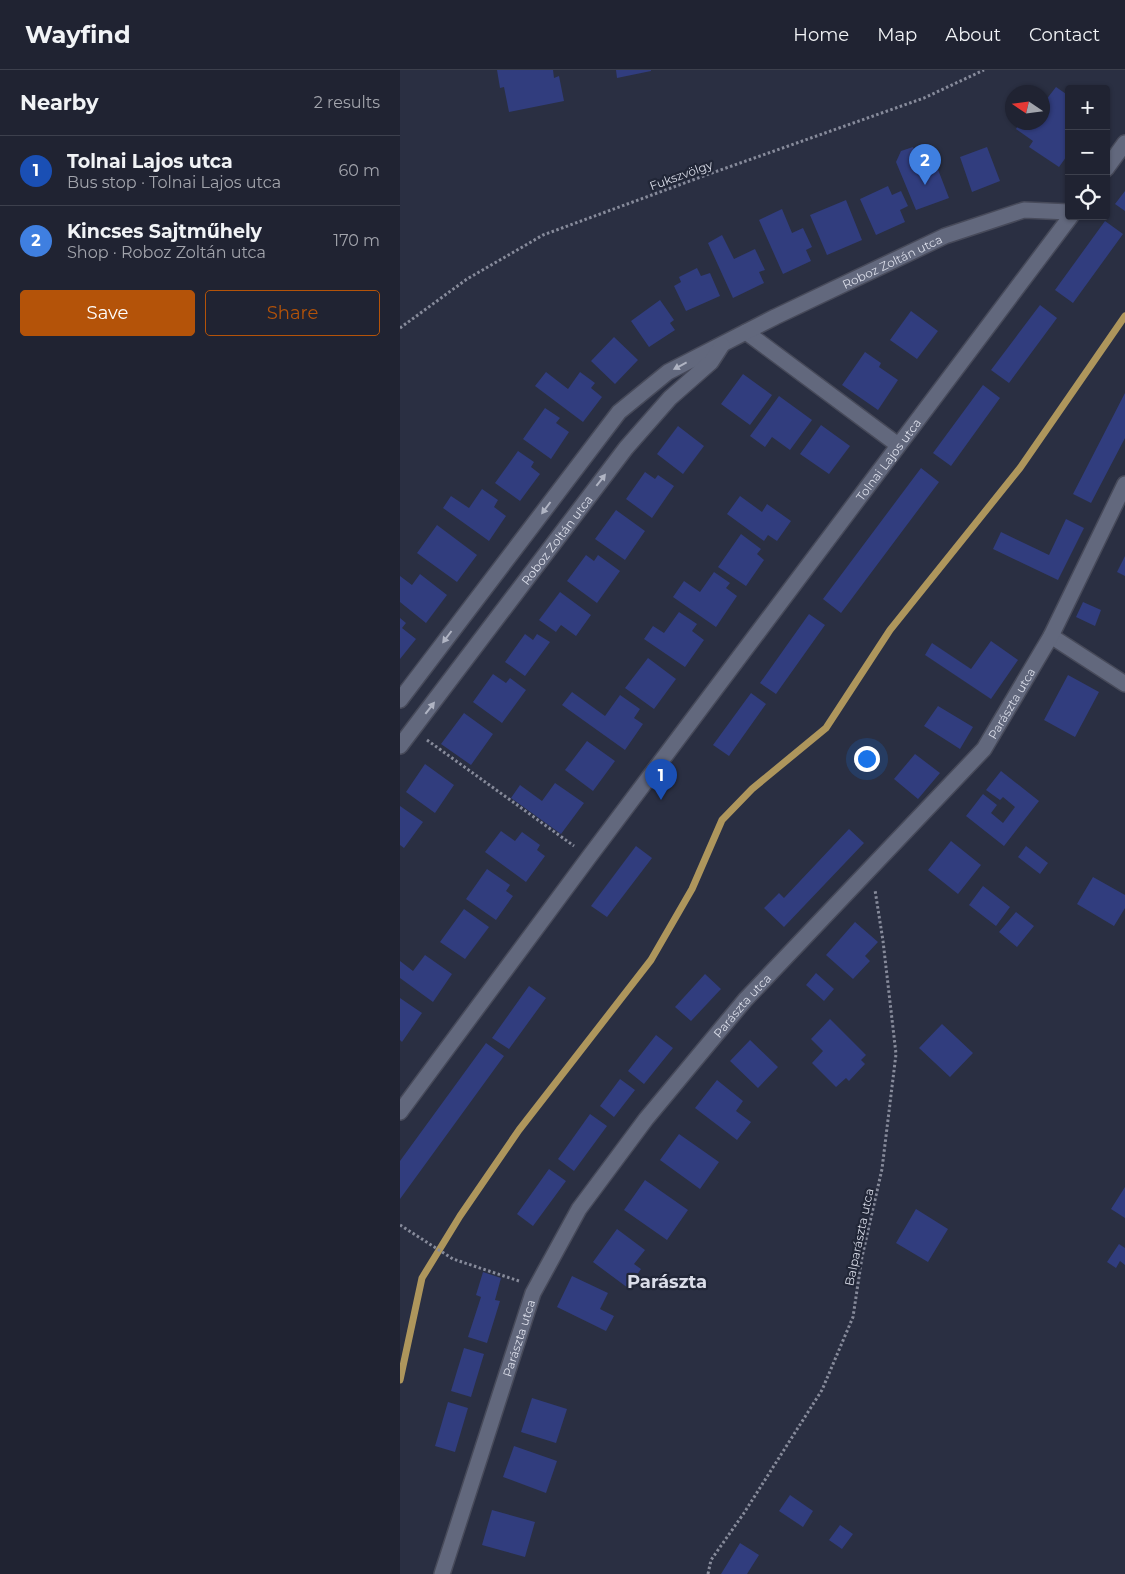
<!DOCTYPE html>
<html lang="en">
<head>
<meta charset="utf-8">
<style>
  body { margin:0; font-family:Montserrat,sans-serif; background:#2d2f3e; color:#f1f3f6 }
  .controls { position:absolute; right:15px; top:15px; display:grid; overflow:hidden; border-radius:5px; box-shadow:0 1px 4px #0004 }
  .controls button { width:45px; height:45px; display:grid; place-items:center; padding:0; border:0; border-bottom:1px solid #3d404d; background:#202332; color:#f1f3f6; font:25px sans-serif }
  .compass { position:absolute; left:605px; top:15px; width:45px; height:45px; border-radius:50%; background:#202332; box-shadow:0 1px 4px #0004; rotate:283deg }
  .you { position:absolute; left:466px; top:688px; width:18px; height:18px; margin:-12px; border:4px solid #fff; border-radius:50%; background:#1a73e8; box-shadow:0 0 0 8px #1a73e833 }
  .badge { display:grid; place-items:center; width:32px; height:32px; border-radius:50%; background:#b45309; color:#fff; font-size:16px; font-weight:700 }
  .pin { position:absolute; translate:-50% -41px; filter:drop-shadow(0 1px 2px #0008) }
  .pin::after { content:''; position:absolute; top:26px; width:18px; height:15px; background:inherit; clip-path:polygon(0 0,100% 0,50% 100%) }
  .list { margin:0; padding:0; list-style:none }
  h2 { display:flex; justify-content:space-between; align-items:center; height:65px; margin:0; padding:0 20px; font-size:21px }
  h2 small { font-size:16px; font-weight:400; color:#a2a4ac }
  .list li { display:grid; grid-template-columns:32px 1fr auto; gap:15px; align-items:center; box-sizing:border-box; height:70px; padding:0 20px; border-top:1px solid #3d404d }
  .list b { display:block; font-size:19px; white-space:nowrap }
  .list p { margin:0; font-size:16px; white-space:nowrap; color:#a2a4ac }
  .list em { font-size:16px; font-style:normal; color:#a2a4ac }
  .actions { display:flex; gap:10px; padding:15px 20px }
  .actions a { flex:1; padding:11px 0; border:1px solid #b45309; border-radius:5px; text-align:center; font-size:18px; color:#b45309 }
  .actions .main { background:#b45309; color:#fff }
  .icon { flex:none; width:28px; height:28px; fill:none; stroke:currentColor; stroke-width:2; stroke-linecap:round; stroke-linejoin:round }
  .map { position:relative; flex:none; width:725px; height:1504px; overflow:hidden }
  header { display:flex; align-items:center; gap:30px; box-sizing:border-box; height:70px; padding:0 25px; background:#202332; border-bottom:1px solid #3d404d }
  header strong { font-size:24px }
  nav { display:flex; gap:28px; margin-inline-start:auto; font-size:18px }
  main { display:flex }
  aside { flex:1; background:#202332 }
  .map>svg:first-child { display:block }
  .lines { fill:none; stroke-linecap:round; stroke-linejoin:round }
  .stream { stroke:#ae965c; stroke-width:7 }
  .building { fill:#313d7e }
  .minor-casing { stroke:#474a5a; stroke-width:18 }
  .path { stroke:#878b9b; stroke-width:3; stroke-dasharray:2.5 2.5; stroke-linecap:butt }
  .minor { stroke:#62687d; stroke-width:15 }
  .oneway { fill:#b0b4c3 }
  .labels { text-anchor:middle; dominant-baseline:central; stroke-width:4.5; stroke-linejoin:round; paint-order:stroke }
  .street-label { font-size:12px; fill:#dadde9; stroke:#212637 }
  .district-label { font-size:18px; font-weight:bold; fill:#dadde9; stroke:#212637 }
</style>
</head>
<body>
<header>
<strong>Wayfind</strong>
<nav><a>Home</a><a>Map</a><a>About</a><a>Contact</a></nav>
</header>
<main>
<aside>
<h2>Nearby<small>2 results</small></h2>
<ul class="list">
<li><span class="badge" style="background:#1a4fb4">1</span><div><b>Tolnai Lajos utca</b><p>Bus stop · Tolnai Lajos utca</p></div><em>60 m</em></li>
<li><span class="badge" style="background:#3f7fe0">2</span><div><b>Kincses Sajtműhely</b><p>Shop · Roboz Zoltán utca</p></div><em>170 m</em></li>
</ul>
<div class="actions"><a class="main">Save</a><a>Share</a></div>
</aside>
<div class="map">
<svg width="725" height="1504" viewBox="0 0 725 1504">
  <rect width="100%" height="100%" fill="#2a2f42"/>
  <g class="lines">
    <path class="stream" d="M0,1310L22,1208L60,1146L119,1060L251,890L292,819L322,750L352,719L426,658L490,560L620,398L725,246"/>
  </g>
  <path class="building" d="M97,0H153L154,8L159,6L164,31L109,42L104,17L100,18Z
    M216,0H251V1L217,8Z
    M656,17L669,26V83L659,97L629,77L633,71L616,59L620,52H642V35Z
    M513,77L523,102L537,97L549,128L516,140L496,92L501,81Z
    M587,77L600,111L572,122L560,87Z
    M488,116L492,125L501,121L508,136L500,140L505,152L476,165L460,129Z
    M725,121V141L715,134Z
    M446,130L462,170L427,185L410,145Z
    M382,139L392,163L403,158L412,177L406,180L411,191L383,204L359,150Z
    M705,151L723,164L673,233L655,220Z
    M322,165L334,189L355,179L365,200L359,202L364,213L333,228L308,173Z
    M297,198L301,206L310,203L320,226L286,241L274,216L281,212L279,207Z
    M260,230L274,250L270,253L275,260L249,277L231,251Z
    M640,235L657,248L609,313L591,300Z
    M511,241L538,261L517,289L490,270Z
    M214,267L238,290L215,314L191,291Z
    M465,282L481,293L479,297L498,310L478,340L442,315Z
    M146,302L168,319L180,302L195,313L191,318L202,327L183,352L135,316Z
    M343,304L372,325L350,355L321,334Z
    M583,315L600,328L551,396L533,383Z
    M725,323V368L691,433L673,424Z
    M379,326L412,350L390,380L372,367L365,377L350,366Z
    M145,338L160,348L156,353L169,362L151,389L123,369Z
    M421,355L450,376L429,404L400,384Z
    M278,356L304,376L283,404L257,384Z
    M118,381L134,392L131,397L140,404L120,431L95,413Z
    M521,398L539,412L441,543L423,529Z
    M245,402L255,409L258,405L274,416L252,448L226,429Z
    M82,419L98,430L94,437L106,446L89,471L43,438L51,426L69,438Z
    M340,426L362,442L367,434L391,451L377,471L368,465L364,471L327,444Z
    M216,440L245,461L225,490L195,469Z
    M666,449L684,458L658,510L593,479L601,462L649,485Z
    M37,455L77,485L57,512L17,483Z
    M341,464L361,479L357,484L364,490L346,516L318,497Z
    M186,485L194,491L198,485L220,501L197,533L167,511Z
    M725,486V506L717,502Z
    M314,502L330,513L326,518L337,526L316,557L273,527L284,511L300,522Z
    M20,504L47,525L26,553L0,532V506L12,515Z
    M160,522L191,545L176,566L161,555L156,562L139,550Z
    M683,532L701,540L695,556L676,547Z
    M279,542L297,554L292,561L304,570L285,597L244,569L253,556L264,563Z
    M409,544L425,555L376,624L360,613Z
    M0,548L6,553L2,558L16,569L0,589Z
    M125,564L133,570L137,564L150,572L125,606L105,592Z
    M591,571L618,590L591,629L525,585L532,573L571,599Z
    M248,588L276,609L254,639L225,618Z
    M93,604L106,613L110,608L126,620L102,653L73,632Z
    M668,605L699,622L675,667L644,650Z
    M172,622L205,646L220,625L240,639L234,648L243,654L225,680L162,635Z
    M351,623L366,634L329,686L313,675Z
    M538,636L573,657L560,679L524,656Z
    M64,643L93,664L71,695L41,674Z
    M187,671L215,691L193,721L165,700Z
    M515,684L540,703L518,729L494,709Z
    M25,694L54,715L35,743L6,722Z
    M601,701L639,731L604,776L566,746L583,724L597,735L591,743L603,753L615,737L603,727L600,730L586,720Z
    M155,713L184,733L161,764L111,728L120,715L142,731Z
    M0,736L23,752L4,778L0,775Z
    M449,759L464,773L384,857L364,838L379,823L384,828Z
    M101,761L115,771L122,762L140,775L137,780L145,786L126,812L85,782Z
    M551,771L581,795L558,824L528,800Z
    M236,776L252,788L207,847L191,836Z
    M626,776L648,793L640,804L618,787Z
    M87,799L110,815L106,821L113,826L96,850L66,829Z
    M693,807L725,825V838L714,856L677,834Z
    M583,816L610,837L596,856L569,835Z
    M64,839L89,857L65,889L40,872Z
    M616,842L634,856L617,877L599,862Z
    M455,852L478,872L465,886L470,891L453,909L426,885Z
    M25,885L52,904L33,932L0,908V891L13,901Z
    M416,903L434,919L424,931L406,915Z
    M305,904L321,919L291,951L275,937Z
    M129,916L146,928L109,979L92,968Z
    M0,928L22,943L2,972L0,970Z
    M430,949L466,985L461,990L465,994L449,1011L446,1008L436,1017L412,993L423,981L411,969Z
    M542,954L573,983L550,1007L519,978Z
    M256,965L273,978L244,1014L228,1001Z
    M350,970L378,997L358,1018L330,991Z
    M86,973L104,986L0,1129V1091Z
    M220,1009L235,1020L214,1047L200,1036Z
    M317,1010L343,1031L336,1041L351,1052L337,1070L295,1038Z
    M190,1044L207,1056L174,1101L158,1089Z
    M279,1064L319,1092L300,1119L260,1090Z
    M149,1099L166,1111L133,1156L117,1144Z
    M245,1110L288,1140L267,1170L224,1140Z
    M725,1117V1148L711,1139Z
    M516,1139L548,1159L528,1192L496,1173Z
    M217,1159L245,1180L234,1194L241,1199L228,1218L193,1192Z
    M719,1174L725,1178V1195L720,1191L716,1198L707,1192Z
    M83,1202L101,1208L95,1230L100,1231L87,1273L68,1267L81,1227L76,1225Z
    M172,1206L208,1223L200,1239L214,1246L206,1261L157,1237Z
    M64,1278L84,1284L71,1327L51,1321Z
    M132,1328L167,1339L156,1373L121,1362Z
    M48,1332L68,1338L55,1382L35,1376Z
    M114,1376L157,1391L146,1423L103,1407Z
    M390,1425L413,1441L403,1457L379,1441Z
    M92,1440L135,1452L125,1487L82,1475Z
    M440,1455L453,1464L442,1479L429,1470Z
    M340,1473L359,1485L347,1504H321Z"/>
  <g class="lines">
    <g class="minor-casing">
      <g id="minor">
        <path d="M706,99L725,73"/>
        <path d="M346,262L498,375"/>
        <path d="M651,566L725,614"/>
        <path id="s1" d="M0,630L219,342L268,302L375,247L545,166L624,140L669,142"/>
        <path id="s2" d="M0,676L226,378L270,328L311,292L322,275"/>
        <path id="s3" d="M0,1042L189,787L671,146"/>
        <path id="s4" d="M42,1504L133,1223L179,1139L246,1049L345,930L584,679L651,566L725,414"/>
      </g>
    </g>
    <path class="path" d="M0,258L67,209L143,165L309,104L524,28L584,0
      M27,670L174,776
      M0,1155L53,1189L119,1211
      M308,1504L311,1490L344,1443L422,1320L453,1247L462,1187L482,1099L496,984L483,871L475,820"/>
    <use href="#minor" class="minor"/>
  </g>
  <defs><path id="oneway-solid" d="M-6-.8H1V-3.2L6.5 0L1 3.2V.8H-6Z" transform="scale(1.25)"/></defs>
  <g class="oneway">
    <use href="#oneway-solid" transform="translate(280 296) rotate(152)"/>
    <use href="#oneway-solid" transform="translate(201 410) rotate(-52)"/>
    <use href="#oneway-solid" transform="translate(146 438) rotate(127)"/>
    <use href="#oneway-solid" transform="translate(47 567) rotate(127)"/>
    <use href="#oneway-solid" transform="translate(30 638) rotate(-52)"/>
  </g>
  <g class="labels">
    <g class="street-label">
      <text transform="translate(281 105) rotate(-20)">Fukszvölgy</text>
      <text stroke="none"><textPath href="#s1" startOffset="675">Roboz Zoltán utca</textPath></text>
      <text stroke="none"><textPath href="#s3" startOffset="815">Tolnai Lajos utca</textPath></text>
      <text stroke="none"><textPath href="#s2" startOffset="259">Roboz Zoltán utca</textPath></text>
      <text stroke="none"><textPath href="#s4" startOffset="1058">Parászta utca</textPath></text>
      <text stroke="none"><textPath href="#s4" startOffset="652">Parászta utca</textPath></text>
      <text transform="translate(459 1167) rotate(-78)">Balparászta utca</text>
      <text stroke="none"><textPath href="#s4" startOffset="248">Parászta utca</textPath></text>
    </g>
    <g class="district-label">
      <text x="267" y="1212">Parászta</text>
    </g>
  </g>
</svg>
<div class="controls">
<button>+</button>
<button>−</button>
<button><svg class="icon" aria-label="locate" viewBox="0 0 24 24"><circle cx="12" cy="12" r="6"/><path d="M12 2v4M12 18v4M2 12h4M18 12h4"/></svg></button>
</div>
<svg class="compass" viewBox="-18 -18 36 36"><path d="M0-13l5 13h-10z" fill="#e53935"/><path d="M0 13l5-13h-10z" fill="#a2a4ac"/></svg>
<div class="you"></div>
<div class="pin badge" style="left:261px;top:730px;background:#1a4fb4">1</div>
<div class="pin badge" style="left:525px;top:115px;background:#3f7fe0">2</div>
</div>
</main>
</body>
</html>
